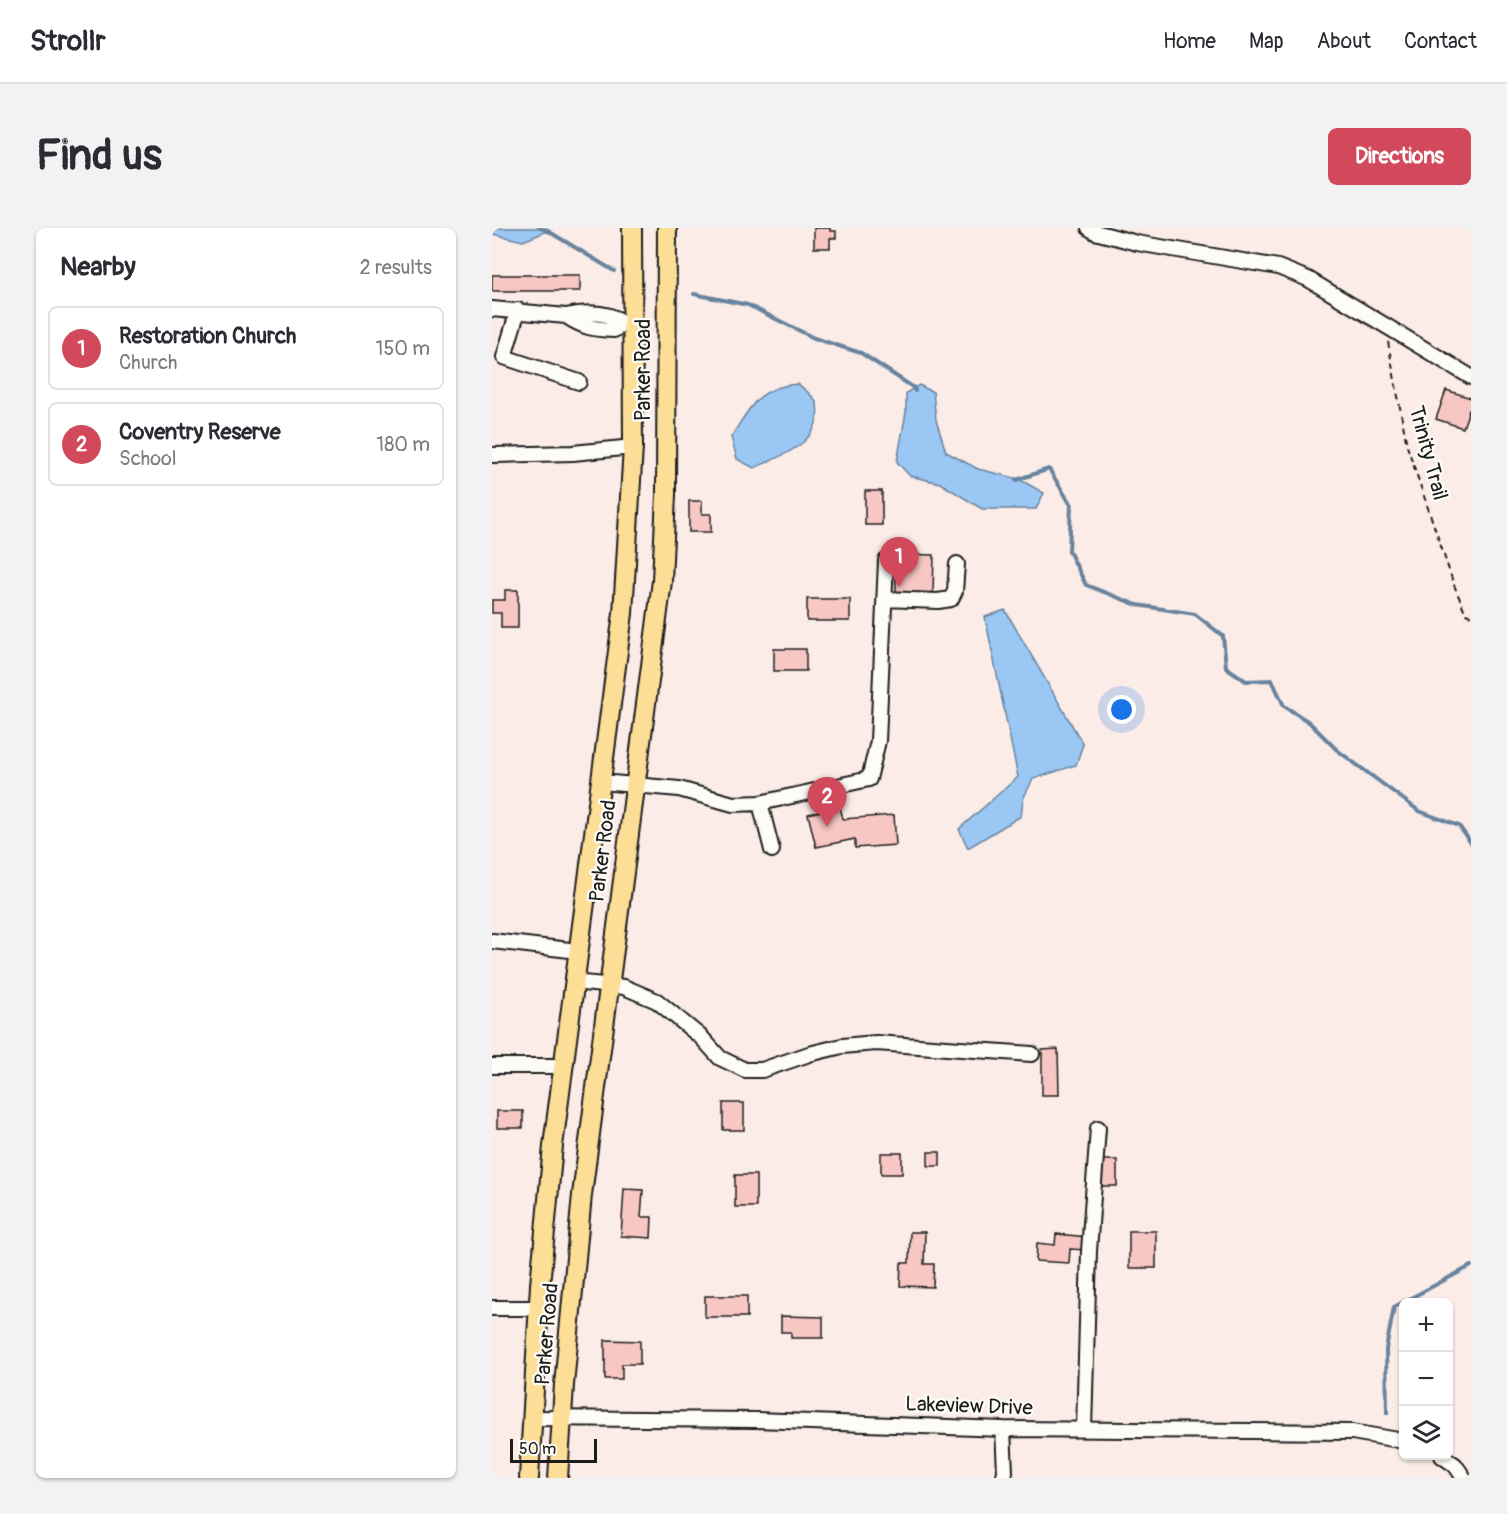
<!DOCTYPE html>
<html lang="en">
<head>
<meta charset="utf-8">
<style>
  body { margin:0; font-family:Pangolin,sans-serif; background:#f2f2f3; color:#2b2b33 }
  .controls { position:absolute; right:18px; bottom:18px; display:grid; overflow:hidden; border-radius:9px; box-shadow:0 2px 4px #0004 }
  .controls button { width:54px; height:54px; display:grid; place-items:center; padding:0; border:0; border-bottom:2px solid #e1e1e2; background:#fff; color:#2b2b33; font:30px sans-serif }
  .scale { position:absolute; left:18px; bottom:15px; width:87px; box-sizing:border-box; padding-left:6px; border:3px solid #1c1c1c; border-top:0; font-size:16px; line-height:21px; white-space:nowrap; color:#1c1c1c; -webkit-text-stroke:4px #fdfcf7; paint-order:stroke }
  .you { position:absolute; left:630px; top:482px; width:21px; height:21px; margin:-15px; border:4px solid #fff; border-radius:50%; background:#1a73e8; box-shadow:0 0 0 9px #1a73e833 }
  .badge { display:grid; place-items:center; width:39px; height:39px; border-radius:50%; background:#d1495b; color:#fff; font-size:20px; font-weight:700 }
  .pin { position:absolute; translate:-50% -50px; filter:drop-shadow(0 2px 3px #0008) }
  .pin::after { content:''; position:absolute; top:32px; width:21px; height:18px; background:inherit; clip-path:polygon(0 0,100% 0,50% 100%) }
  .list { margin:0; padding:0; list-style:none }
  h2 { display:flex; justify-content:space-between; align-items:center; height:78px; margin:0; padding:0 24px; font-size:26px }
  h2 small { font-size:20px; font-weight:400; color:#7c7c81 }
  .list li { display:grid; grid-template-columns:39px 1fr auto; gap:18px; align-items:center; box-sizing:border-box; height:84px; margin:0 12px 12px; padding:0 12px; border:2px solid #e1e1e2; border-radius:9px }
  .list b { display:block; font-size:22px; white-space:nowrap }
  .list p { margin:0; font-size:20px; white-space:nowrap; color:#7c7c81 }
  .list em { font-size:20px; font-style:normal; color:#7c7c81 }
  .icon { flex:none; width:33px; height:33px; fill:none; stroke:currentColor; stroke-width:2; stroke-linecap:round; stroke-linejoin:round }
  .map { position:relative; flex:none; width:979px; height:1250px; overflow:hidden; border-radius:9px }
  header { display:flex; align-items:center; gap:36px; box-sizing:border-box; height:84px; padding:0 30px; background:#fff; border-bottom:2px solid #e1e1e2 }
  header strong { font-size:28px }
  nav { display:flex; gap:33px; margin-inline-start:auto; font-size:21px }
  .intro { display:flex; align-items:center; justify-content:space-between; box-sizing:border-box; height:144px; padding:0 36px }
  h1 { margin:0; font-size:42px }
  .button { padding:15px 27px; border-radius:9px; background:#d1495b; color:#fff; font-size:21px; font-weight:700 }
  main { display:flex; gap:36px; padding:0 36px }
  aside { flex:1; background:#fff; border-radius:9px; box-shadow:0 2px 4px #0004 }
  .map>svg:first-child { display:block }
  .water { fill:#9ac7f4; stroke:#68839e; stroke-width:1.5 }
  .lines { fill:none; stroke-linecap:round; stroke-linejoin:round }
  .stream { stroke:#68839e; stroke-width:4 }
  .building { fill:#f7c7c3; stroke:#1c1c1c; stroke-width:1.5 }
  .minor-casing { stroke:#1c1c1c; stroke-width:18 }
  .major-casing { stroke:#1c1c1c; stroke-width:22 }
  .path { stroke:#1c1c1c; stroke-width:2; stroke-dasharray:6 4.5; stroke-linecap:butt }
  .minor { stroke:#fdfcf7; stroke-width:14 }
  .major { stroke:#fcde96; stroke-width:18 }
  .labels { text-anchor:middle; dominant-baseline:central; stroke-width:4.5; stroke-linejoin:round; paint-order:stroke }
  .street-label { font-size:21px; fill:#1c1c1c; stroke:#fdfcf7 }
</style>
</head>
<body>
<header>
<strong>Strollr</strong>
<nav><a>Home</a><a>Map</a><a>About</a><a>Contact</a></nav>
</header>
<div class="intro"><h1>Find us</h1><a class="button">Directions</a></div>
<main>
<aside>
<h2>Nearby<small>2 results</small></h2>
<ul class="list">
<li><span class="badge">1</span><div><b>Restoration Church</b><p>Church</p></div><em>150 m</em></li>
<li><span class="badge">2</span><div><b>Coventry Reserve</b><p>School</p></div><em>180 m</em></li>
</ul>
</aside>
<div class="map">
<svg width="979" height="1250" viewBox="0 0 979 1250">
  <rect width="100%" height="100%" fill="#fbece7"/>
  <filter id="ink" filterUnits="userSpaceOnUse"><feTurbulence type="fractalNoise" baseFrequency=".0167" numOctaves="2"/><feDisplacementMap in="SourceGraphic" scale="12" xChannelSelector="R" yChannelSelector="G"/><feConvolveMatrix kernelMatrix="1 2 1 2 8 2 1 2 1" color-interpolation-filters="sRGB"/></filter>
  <g filter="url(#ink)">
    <path class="water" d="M0,0H55L56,3L31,13L0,6Z
      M306,156C311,160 319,166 323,172C326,176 326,185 325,190C322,218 284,230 262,240L245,231L239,209C258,180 266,158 306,156Z
      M427,157L441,164L444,192L454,224L486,241L527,251L552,265L544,281H490L448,255L418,248L405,234L414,184V165Z
      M513,382L591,516L584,537L541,551L531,571L529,588L476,620L467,601L526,549L493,389Z"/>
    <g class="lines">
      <path class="stream" d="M48,0L56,3L122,43
        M202,66L256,77L322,110L369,125L422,160L423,163
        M524,252L557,241L579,277L577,323L594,357L645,377L703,386L731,408L734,439L754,453L780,452L792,478L817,494L845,522L927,583L967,598L979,615
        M895,1185L894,1121L902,1079L979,1038"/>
    </g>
    <path class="building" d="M322,0H338V3H344V10H338V20H322Z
      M0,47H88V63H0Z
      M954,162L979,170V183L977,182L971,200L944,191Z
      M373,263H390V297H373Z
      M197,273H210V286H219V304H197Z
      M404,326L442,327L441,365H404Z
      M13,362H26V400H9V385H0V372H13Z
      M315,371H358V393H315Z
      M282,421H314V443H282Z
      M348,579L351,591L402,587L404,617L363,620V611L324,619L316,586Z
      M566,821L567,867H550V822Z
      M231,875H252V902H231Z
      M5,883H31V900H5Z
      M436,924H448V938H436Z
      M389,925H410V946H389Z
      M609,932H625V958H609Z
      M243,947H264V979H243Z
      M132,961L151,962L149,989H160L159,1010L129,1008Z
      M637,1003H664V1040H637Z
      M418,1004H433L432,1036H442L441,1059L408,1058L409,1035H417Z
      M564,1006L596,1009L595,1022L578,1021L577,1035L544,1033L545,1015L563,1017Z
      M213,1068H255V1089H213Z
      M289,1088L331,1089V1110H299V1104H289Z
      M113,1112L148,1113V1136H130V1151H113Z"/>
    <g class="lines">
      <g class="minor-casing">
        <path id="minor" d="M597,0L603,4L645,15L786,39L816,51L979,149
          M0,81L74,88
          M26,82L12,129L87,154
          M132,95C116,83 93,84 74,88C92,100 101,101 122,102L132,95L140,94
          M0,227L81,225L141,219
          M392,371L446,373L459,371L463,363L465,336
          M109,554L187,561L241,576L268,575L377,551L386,513L394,333
          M268,575L280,622
          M0,713L86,723
          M81,754L132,759L165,773L210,810L228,830L253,842H270L317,826L350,818L384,815L540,826
          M0,838H71
          M0,1080H47
          M40,1190L264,1192L511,1201L860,1204L912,1213
          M592,1201L597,1023L606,900
          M950,1228L963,1237L972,1250
          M511,1250L513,1244L511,1201"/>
      </g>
      <g class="major-casing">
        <path id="major" d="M37,1250L48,1057L61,918L131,385L141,219L140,0
          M66,1250L72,1157L90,967L170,353L174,267L175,0"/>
      </g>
      <path class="path" d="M896,114L915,218L962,357L974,386L979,388"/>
      <use href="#minor" class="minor"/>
      <use href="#major" class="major"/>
    </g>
  </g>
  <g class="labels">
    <g class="street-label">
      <text transform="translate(151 142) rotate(-90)">Parker Road</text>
      <text transform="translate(936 225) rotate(75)">Trinity Trail</text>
      <text transform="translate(111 623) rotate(-83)">Parker Road</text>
      <text transform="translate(55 1106) rotate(-85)">Parker Road</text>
      <text transform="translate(477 1178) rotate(2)">Lakeview Drive</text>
    </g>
  </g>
</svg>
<div class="controls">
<button>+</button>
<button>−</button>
<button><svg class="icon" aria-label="layers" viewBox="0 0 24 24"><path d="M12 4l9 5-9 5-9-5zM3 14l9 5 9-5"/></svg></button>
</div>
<div class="scale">50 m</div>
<div class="you"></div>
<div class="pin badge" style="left:407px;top:359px">1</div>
<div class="pin badge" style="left:335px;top:599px">2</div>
</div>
</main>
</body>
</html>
